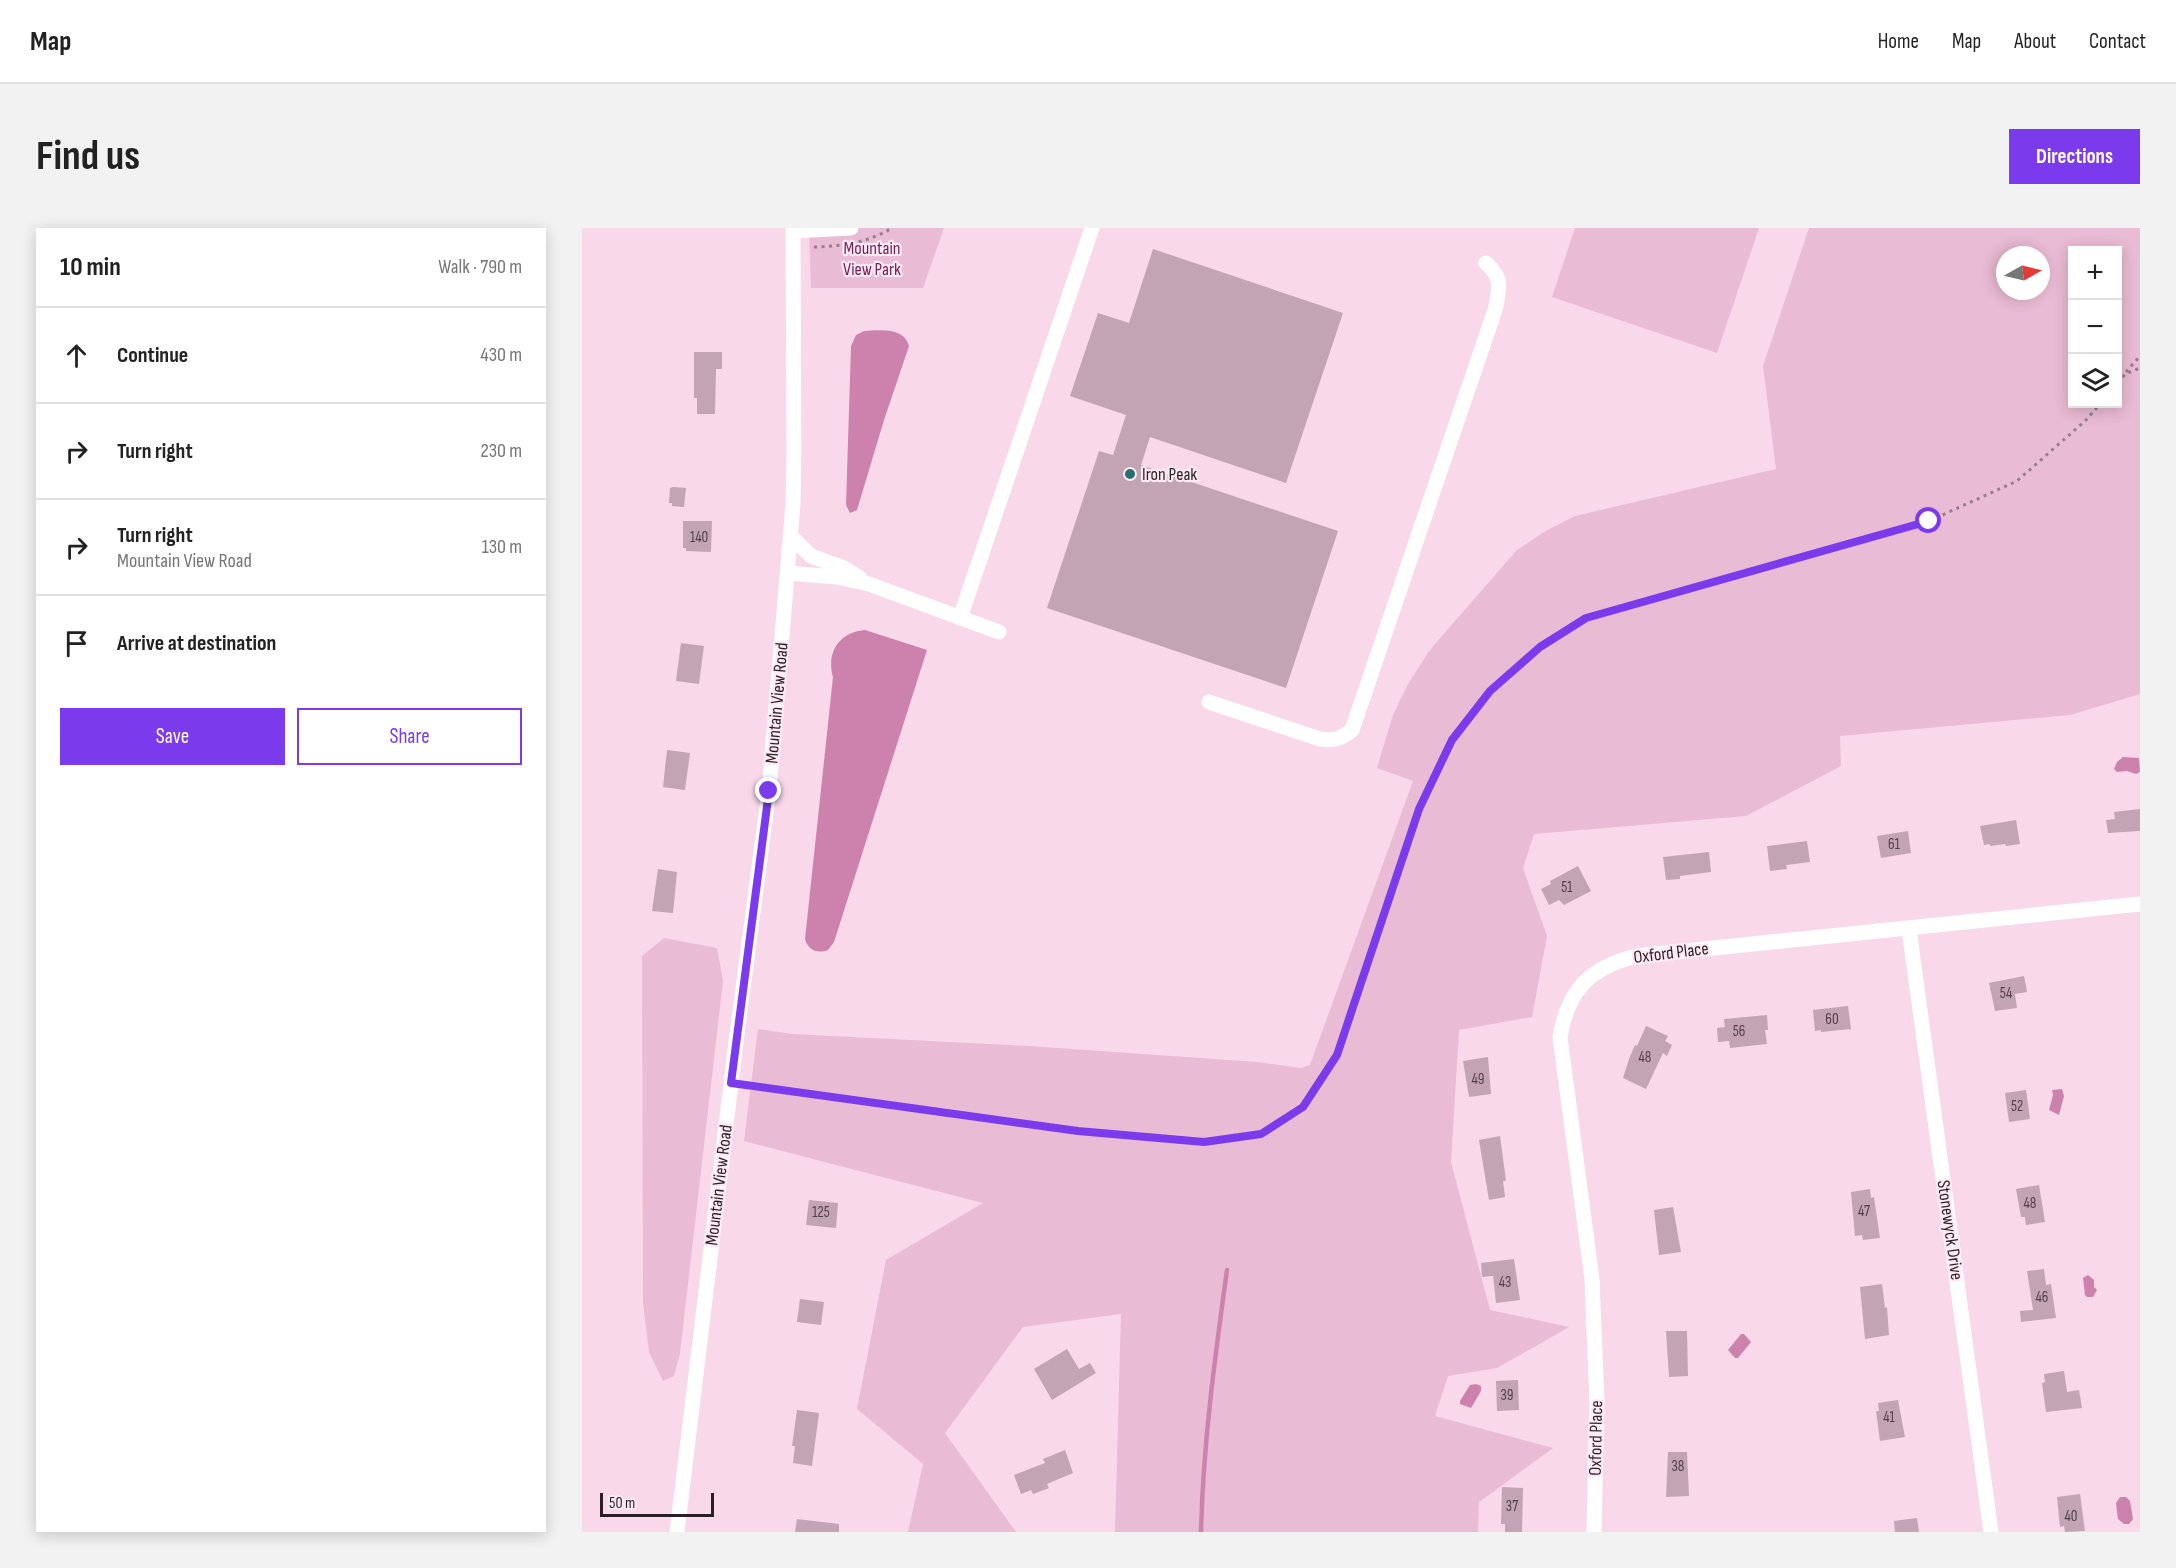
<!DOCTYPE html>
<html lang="en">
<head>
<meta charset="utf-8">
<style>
  body { margin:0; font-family:"Sofia Sans Condensed",sans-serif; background:#f2f2f2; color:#222 }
  .controls { position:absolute; right:18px; top:18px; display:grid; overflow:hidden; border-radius:0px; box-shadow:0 3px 15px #0003 }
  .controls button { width:54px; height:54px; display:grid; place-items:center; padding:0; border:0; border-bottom:2px solid #e0e0e0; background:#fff; color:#222; font:30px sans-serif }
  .compass { position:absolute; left:1414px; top:18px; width:54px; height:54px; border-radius:50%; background:#fff; box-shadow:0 3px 15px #0003; rotate:82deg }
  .scale { position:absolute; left:18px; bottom:15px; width:114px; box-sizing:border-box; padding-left:6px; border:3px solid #2a1f25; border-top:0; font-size:16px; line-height:21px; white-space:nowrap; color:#2a1f25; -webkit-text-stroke:4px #fdeaf4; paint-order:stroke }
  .stop { position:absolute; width:18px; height:18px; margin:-14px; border:4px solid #7c3aed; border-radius:50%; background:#fff }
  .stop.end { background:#7c3aed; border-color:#fff; box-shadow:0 2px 6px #0008 }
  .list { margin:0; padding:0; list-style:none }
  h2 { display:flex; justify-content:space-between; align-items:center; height:78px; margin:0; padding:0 24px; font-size:26px }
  h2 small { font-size:20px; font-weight:400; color:#767676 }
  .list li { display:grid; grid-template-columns:39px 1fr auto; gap:18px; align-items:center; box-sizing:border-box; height:96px; padding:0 24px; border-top:2px solid #e0e0e0 }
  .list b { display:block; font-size:22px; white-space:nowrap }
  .list p { margin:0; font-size:20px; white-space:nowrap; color:#767676 }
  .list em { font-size:20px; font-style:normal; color:#767676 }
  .actions { display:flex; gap:12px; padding:18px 24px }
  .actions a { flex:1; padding:14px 0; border:2px solid #7c3aed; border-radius:0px; text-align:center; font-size:21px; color:#7c3aed }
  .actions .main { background:#7c3aed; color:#fff }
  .icon { flex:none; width:33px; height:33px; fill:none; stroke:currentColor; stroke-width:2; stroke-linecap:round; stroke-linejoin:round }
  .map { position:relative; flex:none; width:1558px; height:1304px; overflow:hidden; border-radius:0px }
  header { display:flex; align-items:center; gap:36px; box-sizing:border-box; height:84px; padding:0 30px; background:#fff; border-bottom:2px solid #e0e0e0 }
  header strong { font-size:28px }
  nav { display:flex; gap:33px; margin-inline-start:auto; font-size:21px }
  .intro { display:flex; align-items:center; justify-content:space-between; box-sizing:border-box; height:144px; padding:0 36px }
  h1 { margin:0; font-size:42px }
  .button { padding:15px 27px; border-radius:0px; background:#7c3aed; color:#fff; font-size:21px; font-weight:700 }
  main { display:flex; gap:36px; padding:0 36px }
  aside { flex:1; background:#fff; border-radius:0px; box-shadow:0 3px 15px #0003 }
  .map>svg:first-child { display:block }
  .green { fill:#eabbd4; fill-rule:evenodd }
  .water { fill:#cc82ac }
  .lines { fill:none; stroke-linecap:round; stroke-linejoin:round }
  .stream { stroke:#cc82ac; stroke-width:4.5 }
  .building { fill:#c2a4b4 }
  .path { stroke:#957f8a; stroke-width:3; stroke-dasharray:3 4.5; stroke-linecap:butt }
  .minor { stroke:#fff; stroke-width:15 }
  .route { stroke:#7c3aed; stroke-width:8 }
  .poi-dot { fill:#257070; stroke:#fdeaf4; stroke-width:2 }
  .labels { text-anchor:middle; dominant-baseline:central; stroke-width:4.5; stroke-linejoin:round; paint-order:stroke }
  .number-label { font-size:15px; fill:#504049 }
  .park-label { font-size:18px; fill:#741e56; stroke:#fdeaf4 }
  .poi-label { font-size:18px; fill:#2a1f25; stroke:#fdeaf4; text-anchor:start }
  .street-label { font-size:18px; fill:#2a1f25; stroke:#fdeaf4 }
</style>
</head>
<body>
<header>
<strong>Map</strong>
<nav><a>Home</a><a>Map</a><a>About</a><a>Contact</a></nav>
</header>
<div class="intro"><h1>Find us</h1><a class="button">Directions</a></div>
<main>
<aside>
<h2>10 min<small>Walk · 790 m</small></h2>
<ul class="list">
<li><svg class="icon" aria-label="ahead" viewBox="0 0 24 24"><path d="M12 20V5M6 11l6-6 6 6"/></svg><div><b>Continue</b></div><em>430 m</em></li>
<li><svg class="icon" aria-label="right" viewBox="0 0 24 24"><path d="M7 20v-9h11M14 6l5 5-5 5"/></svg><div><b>Turn right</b></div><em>230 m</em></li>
<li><svg class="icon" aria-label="right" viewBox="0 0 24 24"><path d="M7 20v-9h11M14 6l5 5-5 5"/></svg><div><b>Turn right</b><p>Mountain View Road</p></div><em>130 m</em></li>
<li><svg class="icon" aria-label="arrive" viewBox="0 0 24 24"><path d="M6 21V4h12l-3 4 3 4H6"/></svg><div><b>Arrive at destination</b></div></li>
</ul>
<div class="actions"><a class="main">Save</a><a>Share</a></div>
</aside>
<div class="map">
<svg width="1558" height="1304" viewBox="0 0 1558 1304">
  <rect width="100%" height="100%" fill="#f8d8e9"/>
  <path class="green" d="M227,0H362L341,60H229Z
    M993,0H1177L1135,125L970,69Z
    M1227,0H1558V466L1488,487L1258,508L1259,538L1164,588L952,606L941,640L965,708L950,789L877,802L869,934L908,1082L987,1099L915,1140L866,1148L853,1188L971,1220L897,1274L896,1304H533L539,1086L441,1099L363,1205L434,1304H326L341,1236L275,1181L304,1032L401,975L162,913L176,801L210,806L447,818L675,834L719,840L728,837L831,553L795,540L811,487L825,458L847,423L934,323L962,304L993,288L1194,241L1181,138ZM1490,22H1536V176H1490ZM1423,27H1459V63H1423Z
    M82,710L135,720L141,753L98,1125L92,1148L81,1153L67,1124L61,1075L60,728Z"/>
  <path class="water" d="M282,103C298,102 322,99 327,118L302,192L275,282L268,285L264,277L269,118L274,107Z
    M283,402L345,422L252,714L246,722C235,726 226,722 223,711L251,449C244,425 257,404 283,402Z
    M1541,529L1557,530L1558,544L1554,546L1545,543L1535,544L1532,541L1535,534Z
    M1480,861L1482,868L1477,887L1467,882L1471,867L1470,862Z
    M1506,1047L1512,1052V1059L1515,1062L1511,1069H1505L1503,1067L1501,1050Z
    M1159,1106H1162L1169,1114L1156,1130H1153L1146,1122Z
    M894,1156L899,1158V1163L889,1180L878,1176V1173L888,1157Z
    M1538,1269H1544L1548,1273L1551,1291L1547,1296H1542L1536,1291L1534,1275Z"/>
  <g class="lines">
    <path class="stream" d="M619,1304C621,1216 633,1129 645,1042"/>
  </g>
  <path class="building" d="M571,21L761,85L704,255L568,209L559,237L756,303L704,460L465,380L517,223L531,227L544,187L488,168L516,85L547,95Z
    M112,124H140V141H134L133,186H115V170H112Z
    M91,259L104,260L102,279L90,278V275H87L88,260Z
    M101,293H130L129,324L104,323V320H101Z
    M99,415L122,418L117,456L94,453Z
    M85,522L108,525L103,562L81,559Z
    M1558,581V603L1526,605L1524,592L1533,591L1532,584Z
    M1434,592L1438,616L1424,618L1423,616L1408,618V616L1402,617L1398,598Z
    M1326,603L1329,625L1299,630L1295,608Z
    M1225,613L1228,634L1204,637L1205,641L1188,643L1185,618Z
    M1127,624L1129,644L1098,648V651L1084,652L1081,629Z
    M996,638L1009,663L982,677L977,672L967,677L959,661L969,656L968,653Z
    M76,641L95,644L91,685L70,683Z
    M1442,748L1445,764L1433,766L1435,780L1413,783L1407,755Z
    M1266,778L1269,801L1239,804V802L1233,803L1231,782Z
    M1185,787L1186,802H1183L1185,816L1148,820L1147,813L1136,814L1135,800L1143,799L1142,791Z
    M1064,798L1086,808L1083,813L1090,817L1085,828L1081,825L1064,861L1041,850L1047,831L1053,817L1055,818Z
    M906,829L909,866L887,869L881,833Z
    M1444,862L1448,891L1427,894L1423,865Z
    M918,908L924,953H921L923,969L907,972L897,912Z
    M1457,957L1463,994L1444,997L1443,989H1439L1434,961Z
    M1288,961L1289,970L1292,969L1298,1010L1281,1012L1280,1007L1273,1008L1269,964Z
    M227,972L256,975L254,1000L224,997Z
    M1091,979L1099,1024L1077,1027L1072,982Z
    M932,1031L938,1072L914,1075L911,1048L900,1049L899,1035Z
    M1462,1041L1464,1057L1469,1056L1474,1090L1439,1094L1438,1083L1451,1082L1445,1043Z
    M1300,1056L1303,1080L1305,1079L1307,1107L1283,1111L1278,1059Z
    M218,1071L242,1074L239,1097L215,1094Z
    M1084,1103H1105L1106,1148L1087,1149Z
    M485,1121L497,1141L508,1135L514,1145L470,1172L452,1141Z
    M1482,1143L1485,1164L1497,1162L1500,1180L1464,1184L1460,1155L1463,1154L1462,1146Z
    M936,1152L937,1182L915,1183L914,1153Z
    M1316,1172L1323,1209L1298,1213L1294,1183H1297L1296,1175Z
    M215,1182L237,1185L230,1238L211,1235L213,1218H210Z
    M483,1222L491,1245L465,1256L467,1260L451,1266L449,1262L439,1266L432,1247L463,1235L461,1231Z
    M1086,1224H1105L1107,1268L1084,1269Z
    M920,1259L941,1260L940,1304H923V1296H919Z
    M1498,1266L1503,1303L1483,1304L1482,1298L1478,1299L1475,1269Z
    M1335,1290L1337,1304H1313L1312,1293Z
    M215,1291L257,1296V1304H213Z"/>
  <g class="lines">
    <path class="path" d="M232,19C260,18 285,15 310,0
      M1544,144L1558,128
      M1536,155L1543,146L1558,140
      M163,857L496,903L622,914L679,906L721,879L755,827L837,581L870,512L908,463L958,419L1004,390L1347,293L1435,253L1503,193L1518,176"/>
    <path class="minor" d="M211,3L269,0
      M208,307L229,328L262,340L278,350
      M206,345L255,349L287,356L417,404
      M378,390L510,0
      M627,474L738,511C752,513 759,511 770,502L914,79C917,57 921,51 904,35
      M1327,701L1409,1304
      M95,1304L155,806L187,563L211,276L212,225L211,0
      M1012,1304L1015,1174L1010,1051L978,809C986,761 1008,740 1054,728L1558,676"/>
  </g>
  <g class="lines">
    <path class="route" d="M187,563L149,855L496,903L622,914L679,906L721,879L755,827L837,581L870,512L908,463L958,419L1004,390L1347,293"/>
  </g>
  <circle class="poi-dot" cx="548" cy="246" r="6"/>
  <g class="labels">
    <g class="number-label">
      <text x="117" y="309">140</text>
      <text x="1312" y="616">61</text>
      <text x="985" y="659">51</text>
      <text x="1424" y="765">54</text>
      <text x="1250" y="791">60</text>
      <text x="1157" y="803">56</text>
      <text x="1063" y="829">48</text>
      <text x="896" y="851">49</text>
      <text x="1435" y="878">52</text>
      <text x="1448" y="975">48</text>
      <text x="1282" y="983">47</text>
      <text x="239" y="984">125</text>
      <text x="923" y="1054">43</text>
      <text x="1460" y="1069">46</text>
      <text x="925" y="1167">39</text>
      <text x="1307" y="1189">41</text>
      <text x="1096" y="1238">38</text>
      <text x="930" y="1278">37</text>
      <text x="1489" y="1288">40</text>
    </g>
    <g class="park-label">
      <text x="290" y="20">Mountain<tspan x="290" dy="21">View Park</tspan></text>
    </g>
    <g class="poi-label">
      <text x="560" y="246">Iron Peak</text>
    </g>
    <g class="street-label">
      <text transform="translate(195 475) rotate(-85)">Mountain View Road</text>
      <text transform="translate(1089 725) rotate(-7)">Oxford Place</text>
      <text transform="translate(137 957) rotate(-83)">Mountain View Road</text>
      <text transform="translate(1368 1002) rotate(82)">Stonewyck Drive</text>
      <text transform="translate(1014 1210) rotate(-89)">Oxford Place</text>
    </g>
  </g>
</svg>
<div class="controls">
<button>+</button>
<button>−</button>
<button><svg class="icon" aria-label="layers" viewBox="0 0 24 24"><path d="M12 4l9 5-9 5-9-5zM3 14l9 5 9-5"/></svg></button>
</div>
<svg class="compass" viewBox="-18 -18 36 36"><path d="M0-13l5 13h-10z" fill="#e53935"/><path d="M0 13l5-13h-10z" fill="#767676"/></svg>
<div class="scale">50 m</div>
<div class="stop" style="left:1347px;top:293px"></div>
<div class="stop end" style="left:187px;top:563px"></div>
</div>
</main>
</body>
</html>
